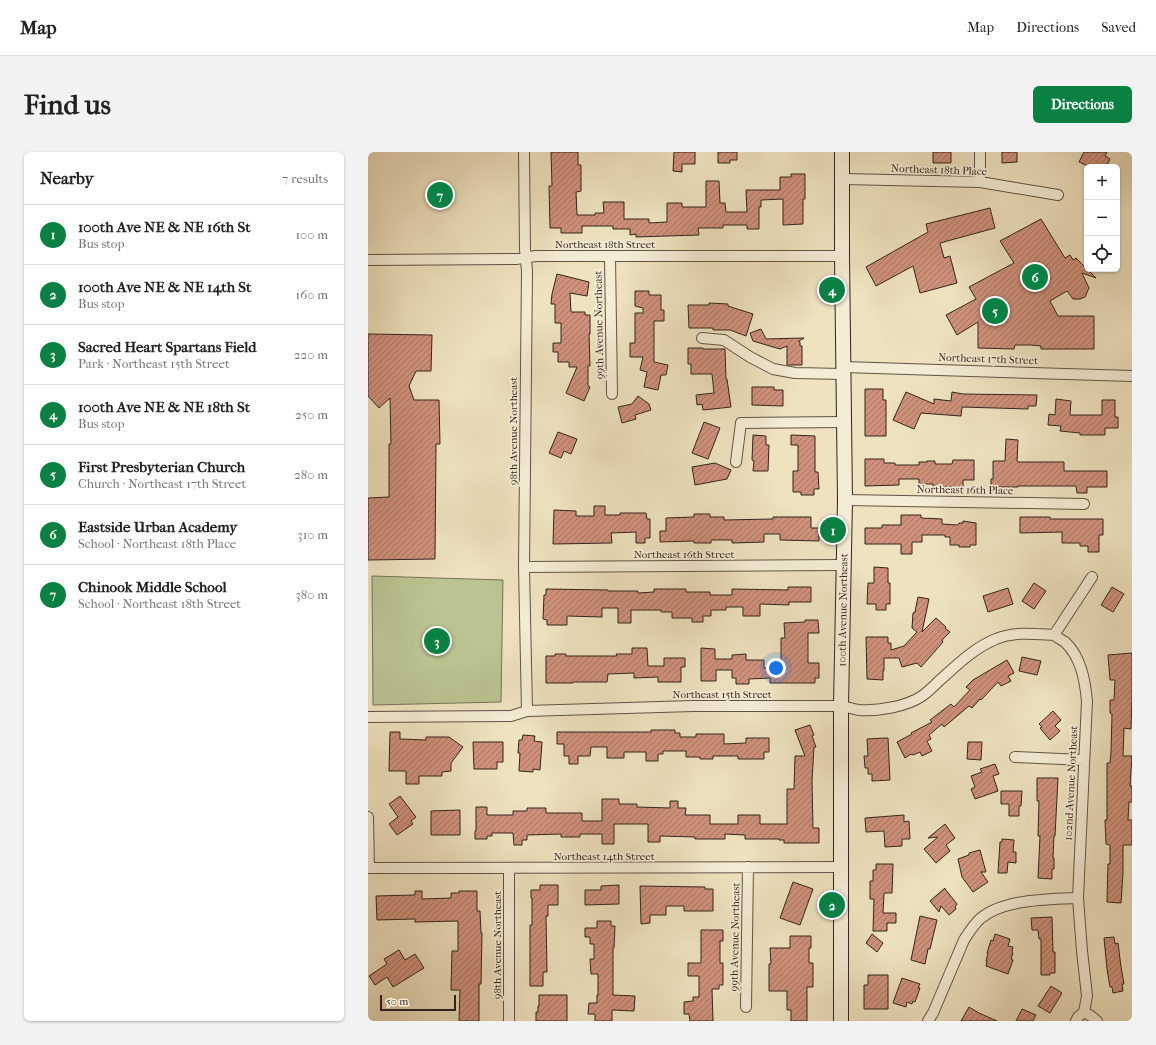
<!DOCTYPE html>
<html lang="en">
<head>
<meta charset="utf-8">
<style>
  body { margin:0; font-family:"IM FELL French Canon",serif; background:#f2f2f2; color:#202124 }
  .controls { position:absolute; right:12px; top:12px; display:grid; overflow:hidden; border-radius:6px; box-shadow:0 1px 3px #0004 }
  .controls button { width:36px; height:36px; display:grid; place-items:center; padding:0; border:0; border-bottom:1px solid #e0e0e0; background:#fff; color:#202124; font:20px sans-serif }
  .scale { position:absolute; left:12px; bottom:10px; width:76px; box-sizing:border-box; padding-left:4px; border:2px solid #32241c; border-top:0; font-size:11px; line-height:14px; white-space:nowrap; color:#32241c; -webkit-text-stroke:3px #f4ecd5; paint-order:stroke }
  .you { position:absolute; left:408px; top:516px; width:14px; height:14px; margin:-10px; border:3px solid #fff; border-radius:50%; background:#1a73e8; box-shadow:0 0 0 6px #1a73e833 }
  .badge { display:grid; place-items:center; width:26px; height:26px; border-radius:50%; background:#0b8043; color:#fff; font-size:13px; font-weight:700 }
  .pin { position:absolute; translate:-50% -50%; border:2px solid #fff; box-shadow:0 1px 4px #0006 }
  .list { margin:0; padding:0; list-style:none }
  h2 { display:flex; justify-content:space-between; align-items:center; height:52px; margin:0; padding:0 16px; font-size:17px }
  h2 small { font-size:13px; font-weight:400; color:#757577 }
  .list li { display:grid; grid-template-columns:26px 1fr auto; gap:12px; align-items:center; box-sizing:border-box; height:60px; padding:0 16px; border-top:1px solid #e0e0e0 }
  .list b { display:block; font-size:15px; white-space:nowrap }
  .list p { margin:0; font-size:13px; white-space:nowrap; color:#757577 }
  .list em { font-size:13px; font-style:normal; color:#757577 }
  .icon { flex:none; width:22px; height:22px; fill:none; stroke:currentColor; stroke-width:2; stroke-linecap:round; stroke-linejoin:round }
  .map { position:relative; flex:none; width:764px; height:869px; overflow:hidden; border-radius:6px }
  header { display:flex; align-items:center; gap:24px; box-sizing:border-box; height:56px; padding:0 20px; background:#fff; border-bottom:1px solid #e0e0e0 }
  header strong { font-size:19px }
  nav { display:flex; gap:22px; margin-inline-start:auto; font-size:14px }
  .intro { display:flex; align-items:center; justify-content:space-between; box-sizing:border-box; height:96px; padding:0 24px }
  h1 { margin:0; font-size:28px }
  .button { padding:10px 18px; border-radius:6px; background:#0b8043; color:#fff; font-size:14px; font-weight:700 }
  main { display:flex; gap:24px; padding:0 24px }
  aside { flex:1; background:#fff; border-radius:6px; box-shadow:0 1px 3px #0004 }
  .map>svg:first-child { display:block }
  .green { fill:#bac391; stroke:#767456 }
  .building { fill:url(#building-hatch); stroke:#32241c }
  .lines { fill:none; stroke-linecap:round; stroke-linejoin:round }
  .street-casing { stroke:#615445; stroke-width:12 }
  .secondary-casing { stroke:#32241c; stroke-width:16 }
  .street { stroke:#f4ecd5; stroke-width:10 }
  .secondary { stroke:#f4ecd5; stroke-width:14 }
  .labels { text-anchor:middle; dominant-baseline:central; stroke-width:3.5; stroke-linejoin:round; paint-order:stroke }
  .street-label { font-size:11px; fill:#32241c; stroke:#f4ecd5 }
</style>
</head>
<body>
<header>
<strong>Map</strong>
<nav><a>Map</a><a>Directions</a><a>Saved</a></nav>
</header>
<div class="intro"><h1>Find us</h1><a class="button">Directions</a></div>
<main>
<aside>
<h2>Nearby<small>7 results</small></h2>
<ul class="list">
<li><span class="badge">1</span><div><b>100th Ave NE &amp; NE 16th St</b><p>Bus stop</p></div><em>100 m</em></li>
<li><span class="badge">2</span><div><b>100th Ave NE &amp; NE 14th St</b><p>Bus stop</p></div><em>160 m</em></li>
<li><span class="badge">3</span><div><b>Sacred Heart Spartans Field</b><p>Park · Northeast 15th Street</p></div><em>220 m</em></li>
<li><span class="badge">4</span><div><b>100th Ave NE &amp; NE 18th St</b><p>Bus stop</p></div><em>250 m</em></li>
<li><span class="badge">5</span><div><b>First Presbyterian Church</b><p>Church · Northeast 17th Street</p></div><em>280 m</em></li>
<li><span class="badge">6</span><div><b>Eastside Urban Academy</b><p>School · Northeast 18th Place</p></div><em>310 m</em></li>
<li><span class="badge">7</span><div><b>Chinook Middle School</b><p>School · Northeast 18th Street</p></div><em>380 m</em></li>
</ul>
</aside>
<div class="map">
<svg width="764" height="869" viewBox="0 0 764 869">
  <defs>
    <pattern id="building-hatch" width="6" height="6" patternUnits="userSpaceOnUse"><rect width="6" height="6" fill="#cf917b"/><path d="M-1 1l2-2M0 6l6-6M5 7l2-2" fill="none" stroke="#a97664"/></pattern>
  </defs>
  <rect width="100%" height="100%" fill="#eee2bf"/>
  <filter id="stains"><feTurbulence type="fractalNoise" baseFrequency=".005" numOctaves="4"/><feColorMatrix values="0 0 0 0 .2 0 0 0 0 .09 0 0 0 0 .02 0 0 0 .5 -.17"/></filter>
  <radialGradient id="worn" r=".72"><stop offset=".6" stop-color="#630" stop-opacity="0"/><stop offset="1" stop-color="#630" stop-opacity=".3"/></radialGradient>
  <path class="green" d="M4,424L135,428L133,550L5,553Z"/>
  <path class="building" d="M183,0H210V13H213V39L208,40L209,63H227V61H236L235,50H256V67H281V71L299,70V51H314V55H338V29H351L352,51H357L358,60H379L378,38H412V25H423V22H437V47H435V72L415,73V47L393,48V55H391V77H379V73H355V76H330L331,83L268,85V82L262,83V77H245V74H214V81H193V76H182L181,34H184Z
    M306,0H327V12H314V20L305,19Z
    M350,0H369V8H362V11H350Z
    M565,0H583V11H565Z
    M634,0H649V10L634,11Z
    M716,0H739L737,4L742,7L738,15H722L711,10Z
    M622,56L627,76L572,91L576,106L582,104L589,131L552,141L545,114L508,134L498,115L560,80L558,72Z
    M673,67L697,106L702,103L705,108L708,106L728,126L714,121L721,136L717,145L712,147H705L699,139L682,149L690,164H726V197H673V194L662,193H647L646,197L610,196V170L589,183L578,163L608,147L601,135L646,111L632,89Z
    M189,122L221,130L219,144L202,141L203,160H217V163H222V182H221L222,214H220V234L222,235L216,249L198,241L209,215H201V210H190V200H185V191H193V171H187V152H183L184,142Z
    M267,139H281V143H293V158H296V169H286V210L300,213L298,223H293L290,238L276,235L279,220L272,218L275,205H262V191H267V161H275V156L267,154Z
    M341,151L360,152V154L385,162L378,184L362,178H345V176H321L320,153H341Z
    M393,177L398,187L436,186L431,189V190H432V194H434V213H419V194L412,197L385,189L382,181Z
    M0,182L64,183L63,219H48L41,234L46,248H71L72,292H68L67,407L0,408V346L21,345V292H23L22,246L11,256L0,244Z
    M320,196H335V197H357L358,227H359L363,255L335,258L334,252L329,253L328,243L346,241L344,222H323V212H320Z
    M384,235H406V238H415V254L384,253Z
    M497,237H515V248H518V284H497Z
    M538,240L566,252V247L583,249L584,240L595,242L669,243L668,254H660V257L594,255L593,264L553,261L546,277L525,268Z
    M270,244L281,252L283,258L267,263L268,267L254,271L250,255L264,252Z
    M688,247L703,249L702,263H734V248H747V265H750V276H737V283H712V281L692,279L693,274L680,273L681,262L687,263Z
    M336,270L352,276L340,307L324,301Z
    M190,280L209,287L203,302L196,299L193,306L181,301Z
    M385,283L398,284V293H401L400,319H385L386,309L384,308Z
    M423,283L447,284V320H450L451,337H446V343H433V340H425V319H430V293H423Z
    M638,287L650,288L649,309L650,310H696V319H739V335H719V341H709L708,334H650V335H623V327H625V309H637Z
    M497,307H516V311H527V313H551V310H559V309H567V312H584L585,308H606V328H595V340H584V335H565V332H551V327H531V333L497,334Z
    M347,311L363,318L359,327L327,333L324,315Z
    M226,354H237V363H252V361H278L279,367H282V386H277V391H268V380L243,381L244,391L185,392L186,358L208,359V364H226Z
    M326,362H342V365H356V368L405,367V365H443V376H451V389L412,388V382H396V390L364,391V388H343V391H326V389L292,390V379H298V366L326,365Z
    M533,363H553V366L574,367V372L590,373L591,371H595V369L608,371V393H602V395H591V393H582V385H577V383H554V390H544V402H533V392H497V376H514V373H533Z
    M652,365H682V367H735V383H731V400H720V394H712V391H694V380L652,381Z
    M506,415L520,416V431H522V452H518V458H508V452H499L500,431H506Z
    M666,431L678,439L666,457L654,449Z
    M420,435H443V450H421V453L392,452V464H375V455H358V458H343V464H335V470H324V466H304V460H293V458H263V471H250V456H234V465L199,464V473H179V468L175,467L176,443H178V437L240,438V439H270V441L286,440V437H318V440H342V443H364V437L420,438Z
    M744,435L756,442L745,460L733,453Z
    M640,436L645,452L620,460L615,444Z
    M550,445L561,447L554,480L568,466L578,475L577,476L582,480L574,488L575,490L553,515L549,511L534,515L531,506H516V519H515V528L499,527L498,485H520V491H523V498L536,494L549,480L544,476L545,461L547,460Z
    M437,468H450L451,481H440V511H451V526H447V531H402V526L381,527V532H368V526H364V518H348V529H333V496L347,497V507H364V503L378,502V508H396V516H413V486H417L416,471L437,470Z
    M264,496H279L280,514H296V506H317V515H313V530H290V525L266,526V521L240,522L239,530H205V531H178V504H187V502H198V504H249L248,502H264Z
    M764,501V543L763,577L756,576L755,604H764L762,634H764V650H761L760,668H764V693H755V721L753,751L739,750L740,712H742V693L738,692L737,668H739V611H742L743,600L744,562L742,561V548H746L747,528H742L740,503Z
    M654,505L673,509L669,523L651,519Z
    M639,508L646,521L640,524L643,529L633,534L630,530L613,548L612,547L604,556L601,554L576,575L574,572L561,583L563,587L559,589L564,599L554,604L552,600L545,603L543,602L537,606L529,590L544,582L543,581L564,570L562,568L583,552L586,555L602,538L598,535L605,528Z
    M685,559L693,568L687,574L692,579L682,588L672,576L674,575L671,572Z
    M442,573L446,583L444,584L448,595H446L444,629L445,676H451V691H416V688H411V687H377V683L357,682V687H327V685L292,684V690H280V672H246V692H234V682H212V685H193V682L159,683V688H154V693H146L145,681H124V684H119V687H107V679H108V655H119V663H145V659H159V656H178V661H214V669H234V647H251V652H269V655L302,656V649H310V656H318L317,663H342V672H370V663H392V672H419V637H426L427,604H437L427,578Z
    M283,578H307V581H312V585H328V582H356V592L378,591V586H401V600H396V607H370V604H345V607H332V605H318V599H295V602H290V609H278V600H256V606H239V595H223L222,604H210V612H201V604H196V592H189V580H283Z
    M22,580H32V587L58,588V585H81L95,595L83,611V619L74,620V624H51V632H38V619H21Z
    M155,583L167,584L166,589L174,590L172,618L165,617V620L151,619L152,601H150L151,588H154Z
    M517,586H520L522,628L504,629V622H500V616H497L496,604H500L499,587Z
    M105,590H135V610H129V617H106Z
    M600,590H614L613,608L599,607Z
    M627,612L631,622L625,624L630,639L607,647L603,637L607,635L603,624L614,620L612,617Z
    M669,626H690L687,684H686L685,706H686V717H684V727L670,726L672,684H670L671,649H669Z
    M633,639H654L653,654H651V664H641V652H633Z
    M32,644L48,665L43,669L45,672L29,683L21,672L30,665L21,652Z
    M92,658V683H63V659Z
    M536,663V670L541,669L542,687H534V694L517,695L516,679L498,680L497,666Z
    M577,672L587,686L578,693L582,699L568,711L556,697L570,685L560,686Z
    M634,687L646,688L645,700H648V711L640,710L639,721H630L632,690H634Z
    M612,698L618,720H613L620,730L605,740L594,725L590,707L601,703V701Z
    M508,712H525L524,741H516L515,761H528V771H519V779H505L506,747H502V729H505V718H508Z
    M425,730L445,737L432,773L412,766Z
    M172,733H190V753H180V764H178L179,820H175V834H162V773H164V746H163V738H172Z
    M251,733V752L217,753V738H233V734Z
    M272,734L337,735V737H345V759H316V754H298V763H282V771L273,772Z
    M577,736V737L589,752L587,755L588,757L581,763L573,754L571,760L562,749Z
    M47,739H54V747L83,746V741H91V739H109V759H112L113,781H114L113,832H111V869H91L92,838H83L84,799H90V769L47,770V767L9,768L8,744L47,743Z
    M552,764L569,768L562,797H560L557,812L543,808Z
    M684,765L685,800H687V821H682V823H673V787H671L670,778H664L663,766Z
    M229,769H243V774H247L246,796H245V843L267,844L266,859L244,858V869H227V862H220L221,851H229V843H230V822H223L222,807H226V792H222V785H217V776H229Z
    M333,778H355V789H352V811H355V833H351V837H344L345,869H322L321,862H316V850L325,849V845H331V824H320V811H333Z
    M504,782L515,791L509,800L498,791Z
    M627,782L642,787L640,794L645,795L644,800L645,801L643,807L645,808L640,822L618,814L619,809H618L620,801H619L623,788L625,789Z
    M422,784H443V796H441V811H445V835H439V869H423V858H419V839H401V812H403L402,796H422Z
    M746,785L747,792L750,791L753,815L756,832H754L755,839L745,841L744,835H742L739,817L736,786Z
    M31,798L37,808L47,802L56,816L25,835L19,825L7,833L1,824L19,812L16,807Z
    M500,823H520V857H496V833H500Z
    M534,826L552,832L550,836H552L547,850L545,849L544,852L539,850L538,855L525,851Z
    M683,834L694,841L682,861L670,854Z
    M171,843H199V869H168V860H170V854H171Z
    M601,855L611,861L629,869H593Z
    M654,857L668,863L665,869H648Z"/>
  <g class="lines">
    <g class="street-casing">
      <path id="street" d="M156,0L157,97L159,119L156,415L159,559
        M612,0V30
        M475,27L612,30L690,43
        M242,104L244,242
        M0,108L148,107L168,104H474
        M334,186L356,188L382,205L405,217L427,221L475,222
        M475,215L764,224
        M368,310L373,271L476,270
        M477,348L716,352
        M156,415L476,413
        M0,565L143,564L159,559L325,554H473C479,555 485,557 491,558C510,559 538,555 554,544C560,540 566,534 572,528C590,512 606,496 628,487C646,479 668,482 686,483
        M647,605L716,608
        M0,665L1,716
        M0,716L473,715
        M378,855L380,715
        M716,860L723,864L729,869
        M141,869V716
        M560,869L565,861L596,788C601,780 606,772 613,766C636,747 682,747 710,746
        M708,869L710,865L716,860L719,844L714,799L710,746L719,549C717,528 713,505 697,490C694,488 690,486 686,483L724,425"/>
    </g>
    <g class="secondary-casing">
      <path id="secondary" d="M473,869V554L477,348L474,104V0"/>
    </g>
    <use href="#street" class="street"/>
    <use href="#secondary" class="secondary"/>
  </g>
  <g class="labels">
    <g class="street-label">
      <text transform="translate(571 18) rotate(2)">Northeast 18th Place</text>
      <text x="237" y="92">Northeast 18th Street</text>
      <text transform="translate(231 173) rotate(-91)">99th Avenue Northeast</text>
      <text transform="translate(620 207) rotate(2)">Northeast 17th Street</text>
      <text transform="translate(145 279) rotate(-90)">98th Avenue Northeast</text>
      <text transform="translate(597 338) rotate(1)">Northeast 16th Place</text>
      <text x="316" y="402">Northeast 16th Street</text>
      <text transform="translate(475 458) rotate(-89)">100th Avenue Northeast</text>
      <text x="354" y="542">Northeast 15th Street</text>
      <text transform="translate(703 631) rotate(-87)">102nd Avenue Northeast</text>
      <text x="236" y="704">Northeast 14th Street</text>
      <text transform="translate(367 785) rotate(-89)">99th Avenue Northeast</text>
      <text transform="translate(129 793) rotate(-90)">98th Avenue Northeast</text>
    </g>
  </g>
  <rect width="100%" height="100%" filter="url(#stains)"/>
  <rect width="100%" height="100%" fill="url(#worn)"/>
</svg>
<div class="controls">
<button>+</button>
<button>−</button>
<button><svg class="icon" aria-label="locate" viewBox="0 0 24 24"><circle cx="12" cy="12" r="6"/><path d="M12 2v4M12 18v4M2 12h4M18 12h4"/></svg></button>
</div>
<div class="scale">50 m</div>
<div class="you"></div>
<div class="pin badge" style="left:465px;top:378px">1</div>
<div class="pin badge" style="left:464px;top:753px">2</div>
<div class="pin badge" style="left:69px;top:489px">3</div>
<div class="pin badge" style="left:464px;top:138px">4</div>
<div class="pin badge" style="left:627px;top:159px">5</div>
<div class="pin badge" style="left:667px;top:125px">6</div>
<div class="pin badge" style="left:72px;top:43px">7</div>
</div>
</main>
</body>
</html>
